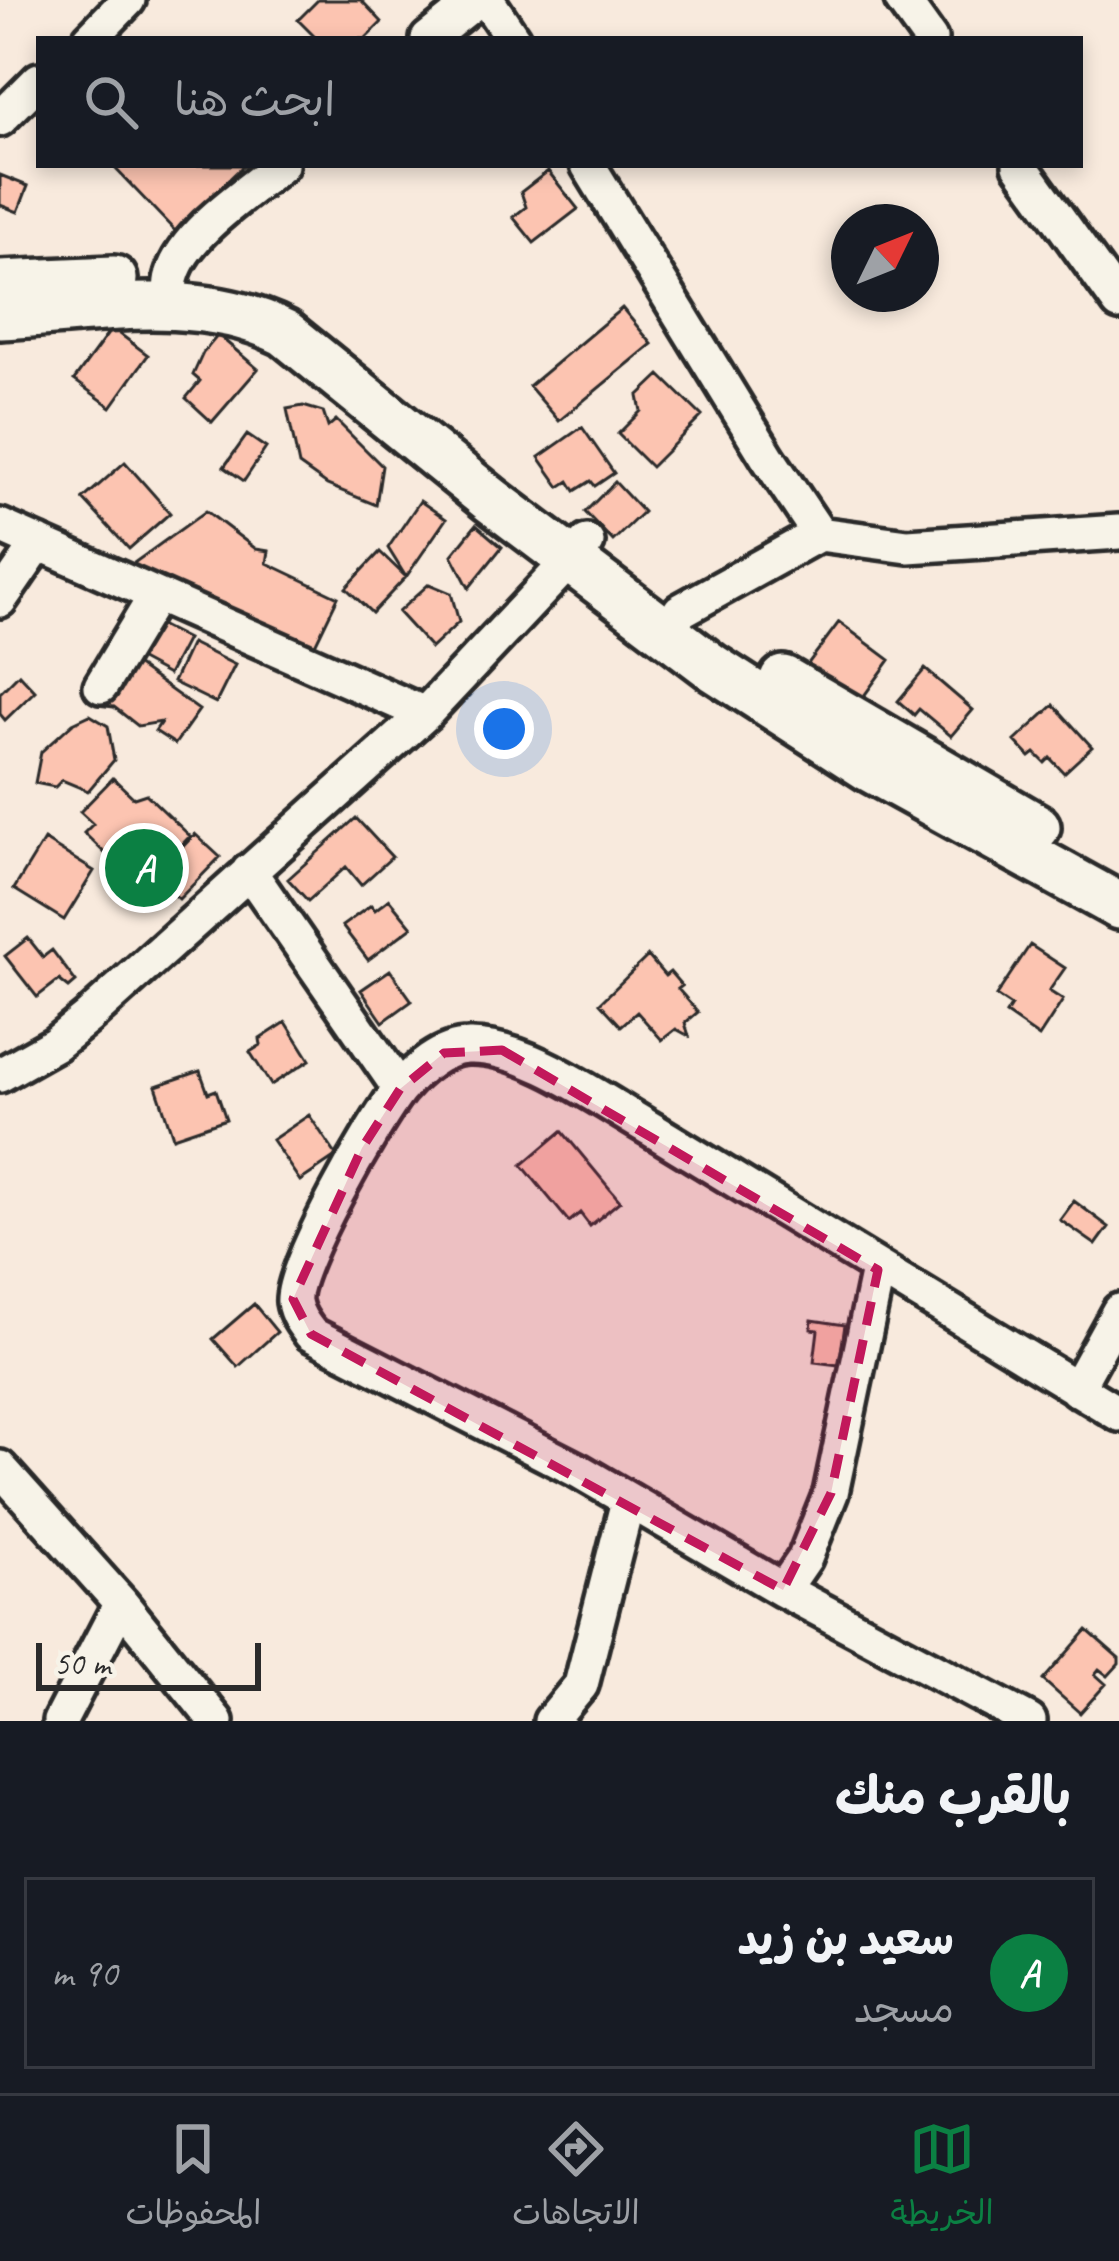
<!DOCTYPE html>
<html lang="ar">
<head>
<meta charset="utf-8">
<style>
  body { margin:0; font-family:Caveat,"Playpen Sans Arabic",sans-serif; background:#242831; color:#f1f3f6; direction:rtl }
  .compass { position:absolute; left:831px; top:204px; width:108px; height:108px; border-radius:50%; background:#171b24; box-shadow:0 6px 18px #0003; rotate:47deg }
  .scale { position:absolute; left:36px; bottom:30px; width:225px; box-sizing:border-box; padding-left:12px; border:6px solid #2b2b2b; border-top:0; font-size:33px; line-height:42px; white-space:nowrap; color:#2b2b2b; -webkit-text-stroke:9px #f7f3e8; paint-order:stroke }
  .you { position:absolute; left:504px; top:729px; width:42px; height:42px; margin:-30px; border:9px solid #fff; border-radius:50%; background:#1a73e8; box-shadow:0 0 0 18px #1a73e833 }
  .badge { display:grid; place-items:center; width:78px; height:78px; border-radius:50%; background:#0b8043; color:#fff; font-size:39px; font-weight:700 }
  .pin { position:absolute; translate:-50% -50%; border:6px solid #fff; box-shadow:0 3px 12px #0006 }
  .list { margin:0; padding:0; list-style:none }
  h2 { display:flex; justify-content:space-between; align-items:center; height:156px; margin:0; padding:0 48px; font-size:51px }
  h2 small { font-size:39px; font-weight:400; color:#9ea1a6 }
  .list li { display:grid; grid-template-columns:78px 1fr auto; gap:36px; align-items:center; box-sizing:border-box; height:192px; margin:0 24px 24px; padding:0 24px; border:3px solid #363941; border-radius:0px }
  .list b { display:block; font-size:45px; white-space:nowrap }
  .list p { margin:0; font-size:39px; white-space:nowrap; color:#9ea1a6 }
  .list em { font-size:39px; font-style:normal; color:#9ea1a6 }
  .icon { flex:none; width:66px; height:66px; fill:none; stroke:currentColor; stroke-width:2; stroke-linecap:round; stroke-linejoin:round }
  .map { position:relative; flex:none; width:1119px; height:1721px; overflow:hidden; direction:ltr }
  .search { position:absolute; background:#171b24; box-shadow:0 6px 18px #0003; left:36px; right:36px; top:36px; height:132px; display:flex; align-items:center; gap:30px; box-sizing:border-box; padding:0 42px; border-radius:0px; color:#9ea1a6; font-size:45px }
  .sheet { height:372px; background:#171b24 }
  nav { display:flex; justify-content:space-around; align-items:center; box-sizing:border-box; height:168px; border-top:3px solid #363941; background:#171b24; font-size:33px; color:#9ea1a6 }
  nav a { display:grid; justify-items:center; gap:6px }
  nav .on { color:#0b8043 }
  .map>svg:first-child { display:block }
  .building { fill:#fcc4b1; stroke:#2b2b2b; stroke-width:3 }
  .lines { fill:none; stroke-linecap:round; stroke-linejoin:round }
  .street-casing { stroke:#2b2b2b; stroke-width:42 }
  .secondary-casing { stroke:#2b2b2b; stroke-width:54 }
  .street { stroke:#f7f3e8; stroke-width:33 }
  .secondary { stroke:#f7f3e8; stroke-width:45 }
  .marked { fill:#c2185b; fill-opacity:0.2; stroke:#c2185b; stroke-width:9; stroke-dasharray:24 15; stroke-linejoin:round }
</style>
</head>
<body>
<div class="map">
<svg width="1119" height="1721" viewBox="0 0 1119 1721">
  <rect width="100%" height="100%" fill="#f8eadd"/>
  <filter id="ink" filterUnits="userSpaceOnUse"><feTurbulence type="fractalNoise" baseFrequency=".00833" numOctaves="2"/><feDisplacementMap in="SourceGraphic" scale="24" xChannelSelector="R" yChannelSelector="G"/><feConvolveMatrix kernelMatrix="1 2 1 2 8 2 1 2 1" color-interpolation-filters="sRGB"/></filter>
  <g filter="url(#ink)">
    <path class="building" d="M318,0H361L382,22L365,39H317L298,20Z
      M112,165H244L175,231Z
      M548,171L578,209L534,243L513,217L526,207L521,192Z
      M0,175L28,186L18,212L0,205Z
      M622,308L652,344L559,421L529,386Z
      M112,328L148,355L111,407L74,380Z
      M218,335L258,369L212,422L186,398L200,381L193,375L203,353Z
      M660,375L702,416L651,467L618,434L641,411L638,396Z
      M303,406L323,412L328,427L336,420L382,466L376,505L327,485L299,465L287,409Z
      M582,427L614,473L595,486L591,481L575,491L569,481L560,487L539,457Z
      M247,435L266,448L244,481L224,467Z
      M125,462L170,513L129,549L83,499Z
      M615,482L643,512L613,541L585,512Z
      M420,501L446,519L406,577L388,548Z
      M206,511L256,549L269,551L267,563L338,597L309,657L127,568Z
      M476,525L502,547L469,588L452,555Z
      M380,552L406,577L372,613L346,588Z
      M429,584L451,593L459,622L431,648L398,612Z
      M150,620L187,639L168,675L131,655Z
      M839,622L890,660L856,707L804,669Z
      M191,643L235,665L216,703L173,682Z
      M129,660L199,710L175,744L155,731L161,722L138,726L114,707L97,705Z
      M925,669L973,710L951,736L919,709L914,715L898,701Z
      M19,674L35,691L5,720L0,714V693Z
      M1054,705L1092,747L1064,773L1050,758L1045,763L1035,753L1030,757L1015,741Z
      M90,715L108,726L114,760L88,791L62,780L55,787L35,783L41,752L73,723Z
      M113,778L134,798L146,794L190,836L141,888L84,833L93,824L80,812Z
      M356,818L392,857L361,885L346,867L308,901L288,879Z
      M195,834L220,857L179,899L155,876Z
      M44,840L94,871L64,920L14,889Z
      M389,899L412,927L368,960L342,926L371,905L375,910Z
      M28,938L43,957L52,950L76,982L69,988L59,980L37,997L5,956Z
      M1030,945L1065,968L1049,991L1063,1000L1039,1037L1006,1014L1011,1006L996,996Z
      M648,956L665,976L670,972L682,986L678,989L698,1012L685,1023L689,1036L676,1029L662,1040L637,1012L621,1026L600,1003Z
      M390,970L412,1001L383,1022L361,990Z
      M286,1022L310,1060L271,1085L250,1052L261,1045L260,1039Z
      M200,1071L208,1093L216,1090L226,1119L173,1137L156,1086Z
      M309,1115L337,1156L300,1181L272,1140Z
      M562,1131L620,1201L590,1226L580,1213L569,1222L522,1165Z
      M1074,1201L1109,1227L1096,1245L1060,1220Z
      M254,1304L277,1332L238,1367L213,1339Z
      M812,1320L845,1325L839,1365L814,1362L818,1330L811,1329Z
      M1087,1630L1119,1658V1664L1108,1676L1099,1669L1095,1674L1106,1684L1080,1713L1043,1680Z"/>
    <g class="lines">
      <g class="street-casing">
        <path id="street" d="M487,0L513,39
          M902,0L930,39
          M90,39L128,0
          M428,39L477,0
          M0,119L39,80
          M588,165L768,458L819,534
          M1020,165L1119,303
          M170,306C171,297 169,285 172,276C184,233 248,192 281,165
          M0,526L425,714
          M0,600L39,543
          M680,611L819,534L908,546L1119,532
          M101,686L156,595
          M249,871L400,1089
          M0,1075L55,1044L87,1018L425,714L587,542
          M1076,1389L1119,1311
          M0,1468L121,1603L60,1721
          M783,1590L805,1558L831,1493L878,1270
          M121,1603L216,1721
          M551,1721L581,1685L628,1501
          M1029,1721L783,1590L579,1471L311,1334C304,1325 296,1315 294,1302C290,1268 376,1119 400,1089C416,1070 442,1047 468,1047C526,1045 602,1101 651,1129L1119,1414"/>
      </g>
      <g class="secondary-casing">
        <path id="secondary" d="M0,284L114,279
          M0,316C92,311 199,289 285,333L491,500L712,667L869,768L1119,906
          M783,679L1037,827"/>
      </g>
      <use href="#street" class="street"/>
      <use href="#secondary" class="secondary"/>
    </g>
  </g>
  <path class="marked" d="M502,1050L878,1270L831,1493L783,1590L311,1334L293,1299L362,1148L400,1089L444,1053Z"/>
</svg>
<svg class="compass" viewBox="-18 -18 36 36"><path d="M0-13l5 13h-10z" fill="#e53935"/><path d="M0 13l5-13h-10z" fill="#9ea1a6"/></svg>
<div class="scale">50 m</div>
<div class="you"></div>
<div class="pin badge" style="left:144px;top:868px">A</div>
<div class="search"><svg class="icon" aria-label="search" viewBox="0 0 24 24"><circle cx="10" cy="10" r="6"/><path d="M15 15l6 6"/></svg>ابحث هنا</div>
</div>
<section class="sheet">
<h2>بالقرب منك<small></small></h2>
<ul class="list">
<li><span class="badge">A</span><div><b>سعيد بن زيد</b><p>مسجد</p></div><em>90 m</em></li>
</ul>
</section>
<nav>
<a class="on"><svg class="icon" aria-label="map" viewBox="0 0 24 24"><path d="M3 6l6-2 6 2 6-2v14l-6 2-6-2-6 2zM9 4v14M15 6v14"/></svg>الخريطة</a>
<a><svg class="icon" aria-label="directions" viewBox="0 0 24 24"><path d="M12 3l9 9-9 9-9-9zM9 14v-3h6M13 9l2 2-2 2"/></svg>الاتجاهات</a>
<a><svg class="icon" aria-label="saved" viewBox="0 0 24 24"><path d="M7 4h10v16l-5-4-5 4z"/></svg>المحفوظات</a>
</nav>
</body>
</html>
